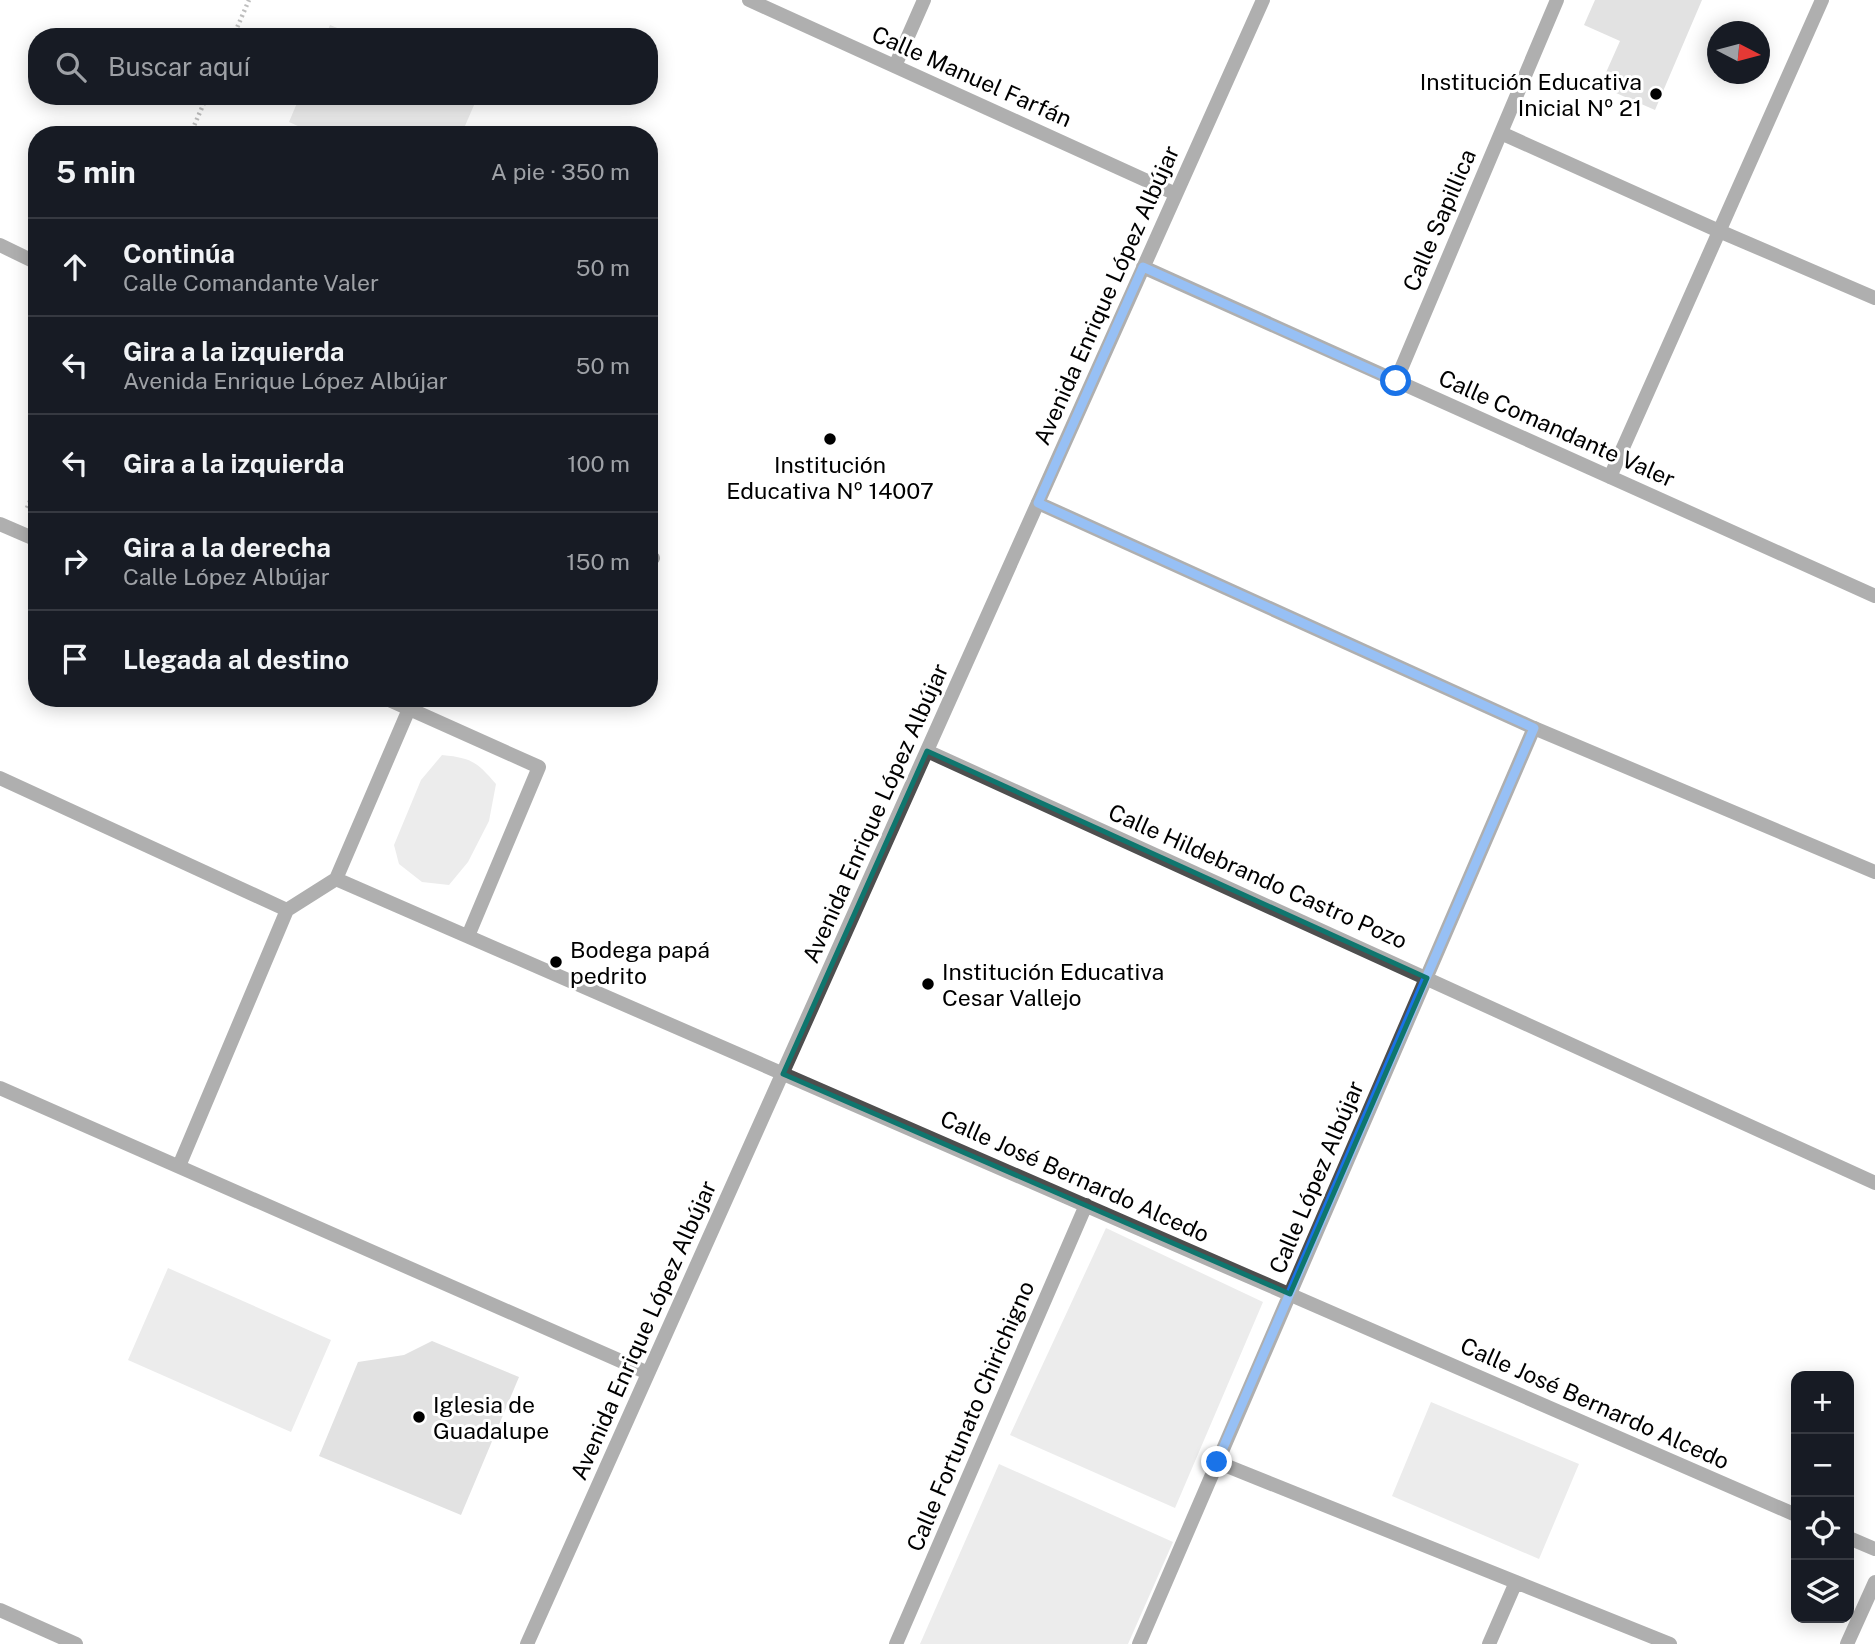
<!DOCTYPE html>
<html lang="es">
<head>
<meta charset="utf-8">
<style>
  body { margin:0; font-family:"Public Sans",sans-serif; background:#20242c; color:#f1f3f6 }
  .controls { position:absolute; right:21px; bottom:21px; display:grid; overflow:hidden; border-radius:14px; box-shadow:0 4px 18px #0003 }
  .controls button { width:63px; height:63px; display:grid; place-items:center; padding:0; border:0; border-bottom:2px solid #363941; background:#171b24; color:#f1f3f6; font:35px sans-serif }
  .compass { position:absolute; left:1707px; top:21px; width:63px; height:63px; border-radius:50%; background:#171b24; box-shadow:0 4px 18px #0003; rotate:96deg }
  .stop { position:absolute; width:21px; height:21px; margin:-16px; border:5px solid #1a73e8; border-radius:50%; background:#fff }
  .stop.end { background:#1a73e8; border-color:#fff; box-shadow:0 2px 7px #0008 }
  .list { margin:0; padding:0; list-style:none }
  h2 { display:flex; justify-content:space-between; align-items:center; height:91px; margin:0; padding:0 28px; font-size:30px }
  h2 small { font-size:23px; font-weight:400; color:#9ea1a6 }
  .list li { display:grid; grid-template-columns:46px 1fr auto; gap:21px; align-items:center; box-sizing:border-box; height:98px; padding:0 28px; border-top:2px solid #363941 }
  .list b { display:block; font-size:26px; white-space:nowrap }
  .list p { margin:0; font-size:23px; white-space:nowrap; color:#9ea1a6 }
  .list em { font-size:23px; font-style:normal; color:#9ea1a6 }
  .icon { flex:none; width:38px; height:38px; fill:none; stroke:currentColor; stroke-width:2; stroke-linecap:round; stroke-linejoin:round }
  .map { position:relative; flex:none; width:1875px; height:1644px; overflow:hidden }
  .search { position:absolute; background:#171b24; box-shadow:0 4px 18px #0003; left:28px; top:28px; width:630px; height:77px; display:flex; align-items:center; gap:18px; box-sizing:border-box; padding:0 24px; border-radius:28px; color:#9ea1a6; font-size:26px }
  .panel { position:absolute; background:#171b24; box-shadow:0 4px 18px #0003; left:28px; top:126px; width:630px; height:581px; border-radius:28px }
  .map>svg:first-child { display:block }
  .green { fill:#d5d5d5 }
  .building { fill:#bebebe }
  .lines { fill:none; stroke-linecap:round; stroke-linejoin:round }
  .path { stroke:#707070; stroke-width:4.5; stroke-dasharray:2 3.5; stroke-linecap:butt }
  .lane { stroke:#4e4e4e; stroke-width:14 }
  .street { stroke:#4e4e4e; stroke-width:14 }
  .route { stroke:#1a73e8; stroke-width:9 }
  .marked { fill:none; stroke:#0f766e; stroke-width:5; stroke-linejoin:round }
  .poi-dot { fill:#000; stroke:#fff; stroke-width:2.5 }
  .labels { text-anchor:middle; dominant-baseline:central; stroke-width:6; stroke-linejoin:round; paint-order:stroke }
  .street-label { font-size:23px; fill:#000; stroke:#fff }
  .poi-label { font-size:23px; fill:#000; stroke:#fff; text-anchor:start }
</style>
</head>
<body>
<div class="map">
<svg width="1875" height="1644" viewBox="0 0 1875 1644">
  <rect width="100%" height="100%" fill="#fff"/>
  <path class="green" d="M330,25L359,37H325Z
    M300,96H478L461,135H318L289,122Z
    M442,755C472,758 477,762 496,784L489,821L468,862L449,885L422,882L399,864L394,845L421,780Z
    M1106,1228L1263,1302L1175,1508L1010,1435Z
    M168,1268L331,1340L291,1432L128,1360Z
    M1431,1402L1579,1464L1539,1559L1392,1496Z
    M999,1464L1173,1542L1128,1644H920Z"/>
  <path class="building" d="M1595,0H1702L1655,110L1600,86L1620,41L1584,25Z
    M432,1341L519,1377L461,1515L319,1456L358,1362L404,1355Z"/>
  <g class="lines">
    <path class="path" d="M233,37L249,0
      M190,135L207,96
      M27,508L37,485"/>
    <path class="lane" d="M1038,503L1534,728L1875,872"/>
    <path class="street" d="M749,0L1176,194
      M895,66L924,0
      M1501,133L1719,231L1875,298
      M0,245L37,263
      M1143,267L1875,596
      M1396,381L1557,0
      M1610,477L1822,0
      M0,524L37,540
      M649,557L653,558
      M385,698L539,767L468,936
      M927,751L1875,1183
      M0,778L287,910
      M336,879L1796,1515
      M0,1088L648,1373
      M179,1166L287,910L336,879L409,709
      M1217,1462L1670,1644
      M1849,1538L1875,1549
      M0,1610L76,1644
      M527,1644L1263,0
      M896,1644L1086,1205
      M1139,1644L1534,728
      M1489,1644L1516,1582
      M1847,1644L1875,1582"/>
  </g>
  <g class="lines">
    <path class="route" d="M1217,1462L1534,728L1038,503L1143,267L1396,381"/>
  </g>
  <path d="M0 0H1875V1644H0ZM927,751L1427,978L1290,1294L783,1074Z" fill="#fff" fill-opacity=".55" fill-rule="evenodd"/>
  <path class="marked" d="M927,751L1427,978L1290,1294L783,1074Z"/>
  <g class="poi-dot">
    <circle cx="1656" cy="94" r="7"/>
    <circle cx="830" cy="439" r="7"/>
    <circle cx="556" cy="962" r="7"/>
    <circle cx="928" cy="984" r="7"/>
    <circle cx="419" cy="1417" r="7"/>
  </g>
  <g class="labels">
    <g class="street-label">
      <text transform="translate(972 76) rotate(24)">Calle Manuel Farfán</text>
      <text transform="translate(1439 220) rotate(-67)">Calle Sapillica</text>
      <text transform="translate(1106 295) rotate(-66)">Avenida Enrique López Albújar</text>
      <text transform="translate(1557 428) rotate(24)">Calle Comandante Valer</text>
      <text transform="translate(875 813) rotate(-66)">Avenida Enrique López Albújar</text>
      <text transform="translate(1258 876) rotate(24)">Calle Hildebrando Castro Pozo</text>
      <text transform="translate(1075 1176) rotate(24)">Calle José Bernardo Alcedo</text>
      <text transform="translate(1316 1177) rotate(-67)">Calle López Albújar</text>
      <text transform="translate(643 1330) rotate(-66)">Avenida Enrique López Albújar</text>
      <text transform="translate(1595 1403) rotate(24)">Calle José Bernardo Alcedo</text>
      <text transform="translate(970 1416) rotate(-67)">Calle Fortunato Chirichigno</text>
    </g>
    <g class="poi-label">
      <text x="1642" y="81" text-anchor="end">Institución Educativa<tspan x="1642" dy="26">Inicial Nº 21</tspan></text>
      <text x="830" y="464" text-anchor="middle">Institución<tspan x="830" dy="26">Educativa Nº 14007</tspan></text>
      <text x="570" y="949">Bodega papá<tspan x="570" dy="26">pedrito</tspan></text>
      <text x="942" y="971">Institución Educativa<tspan x="942" dy="26">Cesar Vallejo</tspan></text>
      <text x="433" y="1404">Iglesia de<tspan x="433" dy="26">Guadalupe</tspan></text>
    </g>
  </g>
</svg>
<div class="controls">
<button>+</button>
<button>−</button>
<button><svg class="icon" aria-label="locate" viewBox="0 0 24 24"><circle cx="12" cy="12" r="6"/><path d="M12 2v4M12 18v4M2 12h4M18 12h4"/></svg></button>
<button><svg class="icon" aria-label="layers" viewBox="0 0 24 24"><path d="M12 4l9 5-9 5-9-5zM3 14l9 5 9-5"/></svg></button>
</div>
<svg class="compass" viewBox="-18 -18 36 36"><path d="M0-13l5 13h-10z" fill="#e53935"/><path d="M0 13l5-13h-10z" fill="#9ea1a6"/></svg>
<div class="stop" style="left:1396px;top:381px"></div>
<div class="stop end" style="left:1217px;top:1462px"></div>
<div class="search"><svg class="icon" aria-label="search" viewBox="0 0 24 24"><circle cx="10" cy="10" r="6"/><path d="M15 15l6 6"/></svg>Buscar aquí</div>
<section class="panel">
<h2>5 min<small>A pie · 350 m</small></h2>
<ul class="list">
<li><svg class="icon" aria-label="ahead" viewBox="0 0 24 24"><path d="M12 20V5M6 11l6-6 6 6"/></svg><div><b>Continúa</b><p>Calle Comandante Valer</p></div><em>50 m</em></li>
<li><svg class="icon" aria-label="left" viewBox="0 0 24 24"><path d="M17 20v-9H6M10 6l-5 5 5 5"/></svg><div><b>Gira a la izquierda</b><p>Avenida Enrique López Albújar</p></div><em>50 m</em></li>
<li><svg class="icon" aria-label="left" viewBox="0 0 24 24"><path d="M17 20v-9H6M10 6l-5 5 5 5"/></svg><div><b>Gira a la izquierda</b></div><em>100 m</em></li>
<li><svg class="icon" aria-label="right" viewBox="0 0 24 24"><path d="M7 20v-9h11M14 6l5 5-5 5"/></svg><div><b>Gira a la derecha</b><p>Calle López Albújar</p></div><em>150 m</em></li>
<li><svg class="icon" aria-label="arrive" viewBox="0 0 24 24"><path d="M6 21V4h12l-3 4 3 4H6"/></svg><div><b>Llegada al destino</b></div></li>
</ul>
</section>
</div>
</body>
</html>
